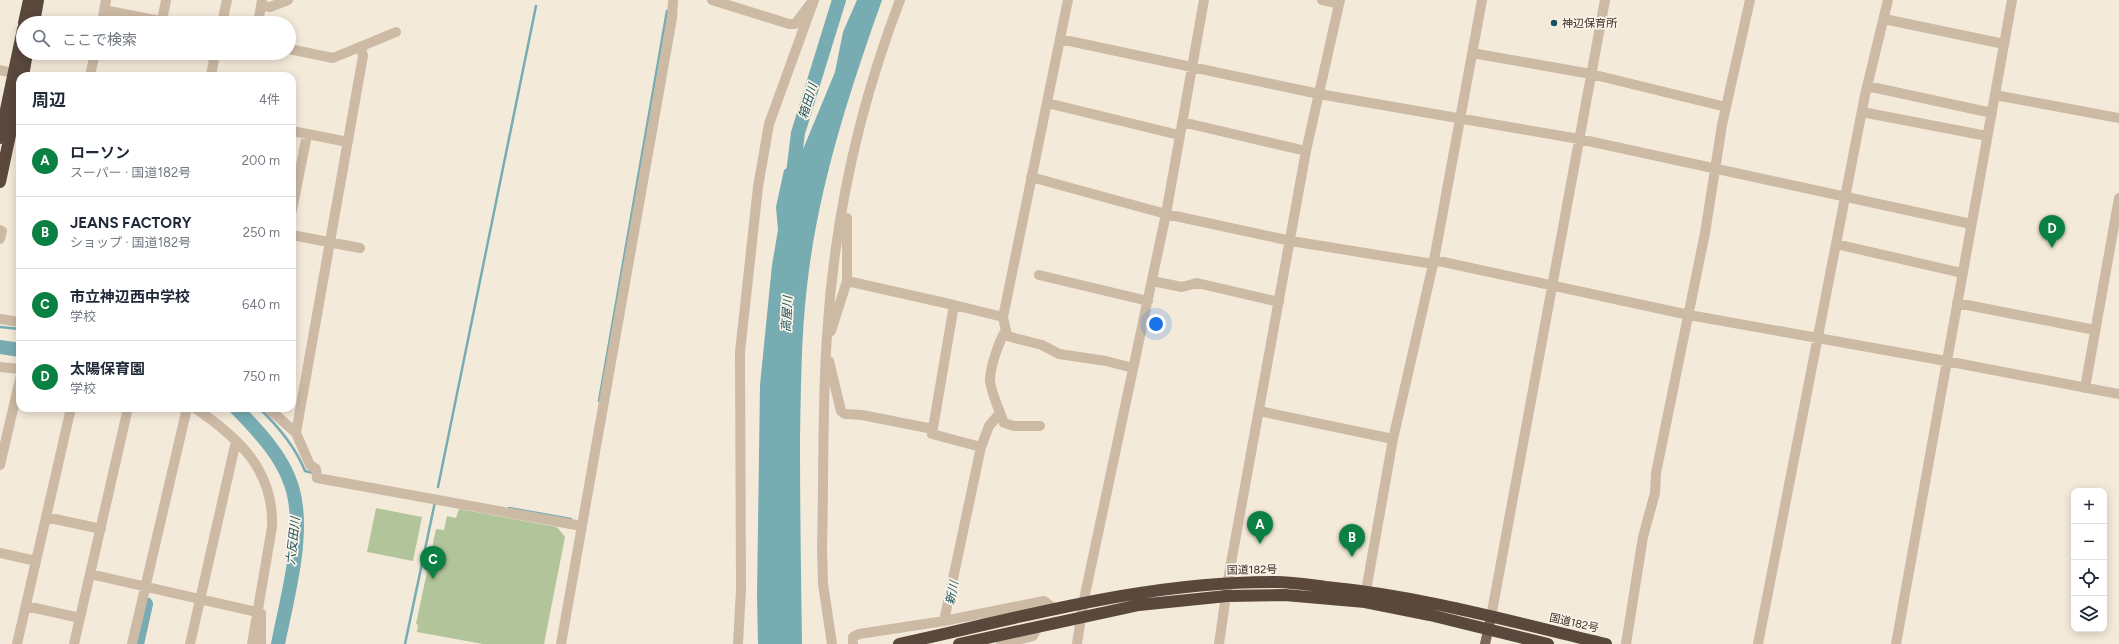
<!DOCTYPE html>
<html lang="ja">
<head>
<meta charset="utf-8">
<style>
  body { margin:0; font-family:Figtree,"Noto Sans JP",sans-serif; background:#f2f2f3; color:#1f2937 }
  .controls { position:absolute; right:12px; bottom:12px; display:grid; overflow:hidden; border-radius:8px; box-shadow:0 2px 10px #0003 }
  .controls button { width:36px; height:36px; display:grid; place-items:center; padding:0; border:0; border-bottom:1px solid #e0e1e3; background:#fff; color:#1f2937; font:20px sans-serif }
  .you { position:absolute; left:1156px; top:324px; width:14px; height:14px; margin:-10px; border:3px solid #fff; border-radius:50%; background:#1a73e8; box-shadow:0 0 0 6px #1a73e833 }
  .badge { display:grid; place-items:center; width:26px; height:26px; border-radius:50%; background:#0b8043; color:#fff; font-size:13px; font-weight:700 }
  .pin { position:absolute; translate:-50% -33px; filter:drop-shadow(0 1px 2px #0008) }
  .pin::after { content:''; position:absolute; top:21px; width:14px; height:12px; background:inherit; clip-path:polygon(0 0,100% 0,50% 100%) }
  .list { margin:0; padding:0; list-style:none }
  h2 { display:flex; justify-content:space-between; align-items:center; height:52px; margin:0; padding:0 16px; font-size:17px }
  h2 small { font-size:13px; font-weight:400; color:#747a83 }
  .list li { display:grid; grid-template-columns:26px 1fr auto; gap:12px; align-items:center; box-sizing:border-box; height:72px; padding:0 16px; border-top:1px solid #e0e1e3 }
  .list b { display:block; font-size:15px; white-space:nowrap }
  .list p { margin:0; font-size:13px; white-space:nowrap; color:#747a83 }
  .list em { font-size:13px; font-style:normal; color:#747a83 }
  .icon { flex:none; width:22px; height:22px; fill:none; stroke:currentColor; stroke-width:2; stroke-linecap:round; stroke-linejoin:round }
  .map { position:relative; flex:none; width:2119px; height:644px; overflow:hidden }
  .search { position:absolute; background:#fff; box-shadow:0 2px 10px #0003; left:16px; top:16px; width:280px; height:44px; display:flex; align-items:center; gap:10px; box-sizing:border-box; padding:0 14px; border-radius:22px; color:#747a83; font-size:15px }
  .panel { position:absolute; background:#fff; box-shadow:0 2px 10px #0003; left:16px; top:72px; width:280px; height:340px; border-radius:12px }
  .map>svg:first-child { display:block }
  .green { fill:#b2c499 }
  .water { fill:#77acb3 }
  .lines { fill:none; stroke-linecap:round; stroke-linejoin:round }
  .stream { stroke:#77acb3; stroke-width:2.5 }
  .river { stroke:#77acb3; stroke-width:14 }
  .minor { stroke:#cdbaa5; stroke-width:10 }
  .major { stroke:#7b6657; stroke-width:10 }
  .highway { stroke:#5a483d; stroke-width:12 }
  .poi-dot { fill:#19535d; stroke:#fbf3e7; stroke-width:1.5 }
  .labels { text-anchor:middle; dominant-baseline:central; stroke-width:3.5; stroke-linejoin:round; paint-order:stroke }
  .poi-label { font-size:11px; fill:#382e27; stroke:#fbf3e7; text-anchor:start }
  .street-label { font-size:11px; fill:#382e27; stroke:#fbf3e7 }
  .water-label { font-size:12px; font-style:italic; fill:#19535d; stroke:#fbf3e7 }
</style>
</head>
<body>
<div class="map">
<svg width="2119" height="644" viewBox="0 0 2119 644">
  <rect width="100%" height="100%" fill="#f4eada"/>
  <path class="green" d="M376,508L422,517L413,561L367,552Z
    M459,509L557,527L565,537L544,644H483L417,632L418,625L416,624L436,529L444,530L447,516L456,518Z"/>
  <path class="water" d="M857,0H882C849,93 818,188 807,286C801,337 801,389 800,440C800,508 801,576 802,644H758L757,595L760,385L772,265L778,230L776,207L784,170L799,159L835,72L843,32Z"/>
  <g class="lines">
    <path class="stream" d="M0,327L20,329
      M599,401L667,11
      M259,408C279,427 295,446 305,471L313,473
      M438,487L536,6
      M509,508L571,519
      M405,644L435,502"/>
    <path class="river" d="M792,181L798,133L839,0
      M0,347L20,350
      M236,408C257,430 281,454 291,484C307,531 287,597 278,644
      M137,644L146,604"/>
    <path class="minor" d="M712,0L789,24H795L812,2
      M1322,0L1339,4
      M261,5L270,7L288,0
      M104,10L170,23
      M1884,19L2004,44
      M162,21L166,0
      M102,23L106,0
      M222,23L227,0
      M258,23L262,0
      M1060,39L1319,94L1579,139L1971,224
      M289,49L333,58L396,32
      M1472,53L1591,74L1726,107
      M0,70L21,75
      M90,76L95,53
      M211,76L215,53
      M1867,86L1992,113
      M1995,95L2119,118
      M1047,103L1179,135
      M1862,112L1987,136
      M1182,122L1306,151
      M292,131L348,142
      M1031,177L1166,214L1291,241L1433,264
      M292,210L307,135
      M0,230L2,231L0,239
      M292,235L360,248
      M1836,244L1962,273
      M1434,260L1689,315L1946,361L2119,394
      M1039,275L1148,301
      M847,281L954,305
      M1152,281L1182,287L1197,283L1279,302
      M1957,303L2095,330
      M1003,317L1007,336L1042,345L1059,354L1106,361L1133,368
      M0,319L20,322
      M1006,330C999,341 991,365 990,378C989,388 1000,412 1004,423L1014,426H1040
      M831,331L847,281V218
      M829,361L841,411L845,414L862,415L933,429
      M0,367L20,369
      M2085,388L2119,198
      M195,408C239,438 274,470 272,527L252,644
      M268,408L296,433L310,465L316,469L317,478L582,526
      M1259,411L1393,439
      M1000,413L989,426L981,447L932,434L954,305L1003,317L1068,0
      M296,433L363,56L361,48
      M0,465L20,379
      M46,517L101,529
      M0,553L36,561
      M90,574L261,613V644
      M1366,591L1393,439L1434,260L1482,0
      M26,606L80,618
      M1491,617L1605,0
      M944,621L981,447
      M17,644L71,408
      M74,644L128,408
      M132,644L187,408
      M190,644L236,441
      M561,644L672,18L673,0
      M738,644L741,589L740,352L758,187L769,124L814,0
      M832,644L823,584L822,547C824,477 822,406 827,336C834,221 859,107 900,0
      M853,644V637L859,634L944,621L1044,601L1056,610
      M1001,644L1033,636L1037,628
      M1077,644L1083,604L1166,214L1204,0
      M1219,644L1229,574L1306,151L1340,0
      M1626,644L1643,537L1655,493L1656,473L1705,233L1722,125L1750,0
      M1758,644L1865,95L1888,0
      M1896,644L2012,0"/>
    <path class="major" d="M1485,644L1491,617"/>
    <path class="highway" d="M24,23L29,0
      M34,23L38,0
      M23,76L27,53
      M0,138L23,29
      M0,182L20,88
      M899,644C1023,617 1148,581 1276,582C1293,582 1310,585 1326,587C1421,596 1513,622 1606,644
      M959,644L1139,605L1227,596L1285,595L1365,602L1430,615L1548,644"/>
  </g>
  <circle class="poi-dot" cx="1554" cy="23" r="4"/>
  <g class="labels">
    <g class="poi-label">
      <text x="1562" y="23">神辺保育所</text>
    </g>
    <g class="street-label">
      <text transform="translate(1252 570) rotate(-1)">国道182号</text>
      <text transform="translate(1574 623) rotate(13)">国道182号</text>
    </g>
    <g class="water-label">
      <text transform="translate(808 101) rotate(-73)">箱田川</text>
      <text transform="translate(787 314) rotate(-87)">高屋川</text>
      <text transform="translate(293 541) rotate(-84)">六反田川</text>
      <text transform="translate(952 593) rotate(-79)">新川</text>
    </g>
  </g>
</svg>
<div class="controls">
<button>+</button>
<button>−</button>
<button><svg class="icon" aria-label="locate" viewBox="0 0 24 24"><circle cx="12" cy="12" r="6"/><path d="M12 2v4M12 18v4M2 12h4M18 12h4"/></svg></button>
<button><svg class="icon" aria-label="layers" viewBox="0 0 24 24"><path d="M12 4l9 5-9 5-9-5zM3 14l9 5 9-5"/></svg></button>
</div>
<div class="you"></div>
<div class="pin badge" style="left:1260px;top:544px">A</div>
<div class="pin badge" style="left:1352px;top:557px">B</div>
<div class="pin badge" style="left:433px;top:579px">C</div>
<div class="pin badge" style="left:2052px;top:248px">D</div>
<div class="search"><svg class="icon" aria-label="search" viewBox="0 0 24 24"><circle cx="10" cy="10" r="6"/><path d="M15 15l6 6"/></svg>ここで検索</div>
<section class="panel">
<h2>周辺<small>4件</small></h2>
<ul class="list">
<li><span class="badge">A</span><div><b>ローソン</b><p>スーパー · 国道182号</p></div><em>200 m</em></li>
<li><span class="badge">B</span><div><b>JEANS FACTORY</b><p>ショップ · 国道182号</p></div><em>250 m</em></li>
<li><span class="badge">C</span><div><b>市立神辺西中学校</b><p>学校</p></div><em>640 m</em></li>
<li><span class="badge">D</span><div><b>太陽保育園</b><p>学校</p></div><em>750 m</em></li>
</ul>
</section>
</div>
</body>
</html>
